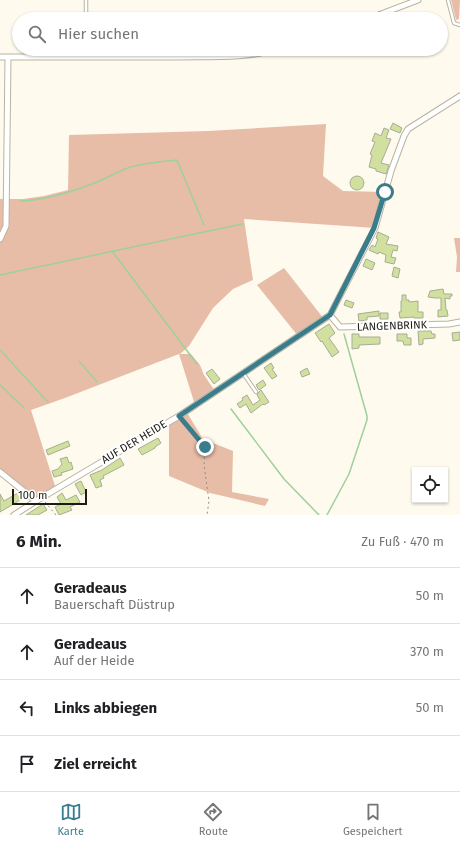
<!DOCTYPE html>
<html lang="de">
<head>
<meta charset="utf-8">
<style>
  body { margin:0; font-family:"Fira Sans",sans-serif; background:#f6f6f6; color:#202124 }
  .controls { position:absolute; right:12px; bottom:12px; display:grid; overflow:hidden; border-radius:0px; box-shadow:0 1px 3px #0004 }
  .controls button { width:36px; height:36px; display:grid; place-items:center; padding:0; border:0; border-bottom:1px solid #e0e0e0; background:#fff; color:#202124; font:20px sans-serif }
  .scale { position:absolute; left:12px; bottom:10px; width:75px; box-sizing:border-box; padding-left:4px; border:2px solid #1d1b14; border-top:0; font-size:11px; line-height:14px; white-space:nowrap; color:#1d1b14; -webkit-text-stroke:3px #fff; paint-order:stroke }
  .stop { position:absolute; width:12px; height:12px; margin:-9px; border:3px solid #397d8c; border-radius:50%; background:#fff }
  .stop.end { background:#397d8c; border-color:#fff; box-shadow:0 1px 4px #0008 }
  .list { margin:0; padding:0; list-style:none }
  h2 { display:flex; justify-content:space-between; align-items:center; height:52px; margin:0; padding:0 16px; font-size:17px }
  h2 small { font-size:13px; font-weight:400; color:#757577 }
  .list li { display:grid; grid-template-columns:26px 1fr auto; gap:12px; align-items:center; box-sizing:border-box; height:56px; padding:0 16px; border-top:1px solid #e0e0e0 }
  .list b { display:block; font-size:15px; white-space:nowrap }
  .list p { margin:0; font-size:13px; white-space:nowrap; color:#757577 }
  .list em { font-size:13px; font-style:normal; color:#757577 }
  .icon { flex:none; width:22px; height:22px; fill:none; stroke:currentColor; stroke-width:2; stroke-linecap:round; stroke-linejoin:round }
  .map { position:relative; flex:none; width:460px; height:515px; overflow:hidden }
  .search { position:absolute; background:#fff; box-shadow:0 1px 3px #0004; left:12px; right:12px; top:12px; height:44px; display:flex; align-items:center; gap:10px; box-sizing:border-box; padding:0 14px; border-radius:22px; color:#757577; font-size:15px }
  .sheet { height:276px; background:#fff }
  nav { display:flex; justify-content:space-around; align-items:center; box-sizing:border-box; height:56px; border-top:1px solid #e0e0e0; background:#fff; font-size:11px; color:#757577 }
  nav a { display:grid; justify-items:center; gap:2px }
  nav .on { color:#397d8c }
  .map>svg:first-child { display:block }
  .green { fill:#e8bda8 }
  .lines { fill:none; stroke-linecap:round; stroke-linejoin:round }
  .stream { stroke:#9fcf9b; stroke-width:1.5 }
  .building { fill:#d1e09e; stroke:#a7ac98 }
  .service-casing { stroke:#b9b4a0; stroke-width:4.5 }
  .minor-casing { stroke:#b9b4a0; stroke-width:7 }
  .path { stroke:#918f85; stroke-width:1; stroke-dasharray:2 3; stroke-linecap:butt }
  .service { stroke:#fff; stroke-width:2.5 }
  .minor { stroke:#fff; stroke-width:5 }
  .route { stroke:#397d8c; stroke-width:5 }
  .labels { text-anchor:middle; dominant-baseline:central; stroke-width:4; stroke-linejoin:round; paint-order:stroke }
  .street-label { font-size:11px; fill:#1d1b14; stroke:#fff }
</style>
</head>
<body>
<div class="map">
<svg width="460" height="515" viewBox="0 0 460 515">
  <rect width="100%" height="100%" fill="#fefbee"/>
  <path class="green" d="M451,0H460L459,19L456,20Z
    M326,124L323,176L343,191L385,192L375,228L244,219L253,280L233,289L213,308L189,346L180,354H191L200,365L204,375L215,391L195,405L179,354L65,398L31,410L56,489L36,501L0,472V199H23L44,196L68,190L69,135L208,131Z
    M454,238H460V272H456L457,257Z
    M284,268L324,319L298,336L257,285Z
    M186,411L203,439L233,451L232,492L269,499L265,506L210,493L169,476V428L166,423Z"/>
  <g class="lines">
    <path class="stream" d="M20,201C46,200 72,192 97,182C106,178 116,173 125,169C141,163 160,162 177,160L204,225
      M112,251L197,364
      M0,275L242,224
      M0,350L48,402
      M79,361L97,382
      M0,385L24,408
      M231,409L284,479L319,515
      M327,515L349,474L367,420V416L344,334"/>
  </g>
  <path class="building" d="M393,123L402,128L400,133L390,129Z
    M384,128L389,130L386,138L391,139L381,163L389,165L386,174L376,171V169L369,167L372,155L370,154L375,142L372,141L375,133L381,136Z
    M350 183a7 7 0 1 1 14 0a7 7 0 1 1-14 0Z
    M378,232L389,237L386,244L398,246L397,251L393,250L391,257L396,258L394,264L385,262L386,255L379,252L378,254L369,250L372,245L375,247L378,239L376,238Z
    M366,259L375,263L372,270L363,266Z
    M394,267L400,269L398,278L392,276Z
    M443,289L444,294H452V296H450V299L445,298L446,310H447L448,316L438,317V310H441V298H435L428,297L430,291Z
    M402,295H406V300H409V302L418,301V312H423V318H414V317L400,318L399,312H401V301H402Z
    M346,300L354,303L352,308L344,305Z
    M379,311V316L367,317V320L359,321L358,314Z
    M380,313H388V319H380Z
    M329,324L335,333L329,338L339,352L332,357L322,341L321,342L315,333Z
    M418,331H431L432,334H435V338L423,339V344L419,345Z
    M460,332V340L453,341L452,333Z
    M352,334H359V337H380V344L359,345V348L352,349Z
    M397,334H407V338H411V345H404L403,341H397Z
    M271,363L274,368L272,369L277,376L272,379L264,368Z
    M307,368L310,374L302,377L300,372Z
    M212,369L220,379L214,384L206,373Z
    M263,380L266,385L259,390L256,385Z
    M261,390L269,402L264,405L263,404L251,413L246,404L240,408L237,404L243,400L242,398L247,395L253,405L260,400L257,395L259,392Z
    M158,438L161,443L155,447V448L142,455L138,449Z
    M68,441L70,446L48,455L46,450Z
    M67,457L69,463L71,462L73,469L61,473L62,475L54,477L52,471L58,469L62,464L60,459Z
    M120,458L124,465L103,476L104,478L100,480L102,486L96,488L90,475L102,470Z
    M81,481L86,492L81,495L75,484Z
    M18,493L22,499L0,512V494L4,501Z
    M62,493L66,500L76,495L80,502L70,507L72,510L59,515L55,507L61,504L57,497Z
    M43,504L47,510L38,515H26Z"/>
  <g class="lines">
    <g class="service-casing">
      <path id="service" d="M448,0L454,23L460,25
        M86,19V0
        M86,56V49
        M243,373L256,392"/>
    </g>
    <g class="minor-casing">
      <path id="minor" d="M368,19L418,0
        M0,57C58,57 115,57 173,57C208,56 244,59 279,49
        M0,239L6,226L8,57
        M330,315L340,327L449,324L460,322
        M0,472L36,501
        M14,515L36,501L179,416L330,315L375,228L391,171L404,136L408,129L460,96"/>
    </g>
    <path class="path" d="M183,420L205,447L204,465L209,501L207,515
      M45,502L56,515"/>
    <use href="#service" class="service"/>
    <use href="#minor" class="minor"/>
  </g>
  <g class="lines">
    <path class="route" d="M205,447L179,416L330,315L374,228L385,192"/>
  </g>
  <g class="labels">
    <g class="street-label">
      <text transform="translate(392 326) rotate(-2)">LANGENBRINK</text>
      <text transform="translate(134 442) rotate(-31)">AUF DER HEIDE</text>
    </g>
  </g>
</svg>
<div class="controls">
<button><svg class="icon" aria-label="locate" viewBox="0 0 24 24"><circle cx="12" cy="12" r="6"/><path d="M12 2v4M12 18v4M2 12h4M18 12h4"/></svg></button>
</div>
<div class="scale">100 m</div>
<div class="stop" style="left:385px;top:192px"></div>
<div class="stop end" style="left:205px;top:447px"></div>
<div class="search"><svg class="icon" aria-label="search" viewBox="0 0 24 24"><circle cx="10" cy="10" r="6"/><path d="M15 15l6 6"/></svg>Hier suchen</div>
</div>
<section class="sheet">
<h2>6 Min.<small>Zu Fuß · 470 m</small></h2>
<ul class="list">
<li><svg class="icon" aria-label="ahead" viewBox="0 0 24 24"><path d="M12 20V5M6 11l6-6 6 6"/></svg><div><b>Geradeaus</b><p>Bauerschaft Düstrup</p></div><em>50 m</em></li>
<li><svg class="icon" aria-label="ahead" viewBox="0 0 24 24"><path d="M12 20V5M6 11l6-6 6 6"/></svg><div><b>Geradeaus</b><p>Auf der Heide</p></div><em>370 m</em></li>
<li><svg class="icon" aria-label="left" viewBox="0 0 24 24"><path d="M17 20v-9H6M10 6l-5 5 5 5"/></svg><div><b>Links abbiegen</b></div><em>50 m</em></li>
<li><svg class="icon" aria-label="arrive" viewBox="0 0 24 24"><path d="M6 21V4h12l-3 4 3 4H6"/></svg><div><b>Ziel erreicht</b></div></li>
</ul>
</section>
<nav>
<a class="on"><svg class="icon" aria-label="map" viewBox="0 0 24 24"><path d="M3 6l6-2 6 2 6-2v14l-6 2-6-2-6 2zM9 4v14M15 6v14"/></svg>Karte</a>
<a><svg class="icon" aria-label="directions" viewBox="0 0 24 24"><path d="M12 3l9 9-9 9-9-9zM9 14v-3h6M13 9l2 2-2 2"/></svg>Route</a>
<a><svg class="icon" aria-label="saved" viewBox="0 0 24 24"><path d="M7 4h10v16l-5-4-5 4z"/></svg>Gespeichert</a>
</nav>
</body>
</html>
